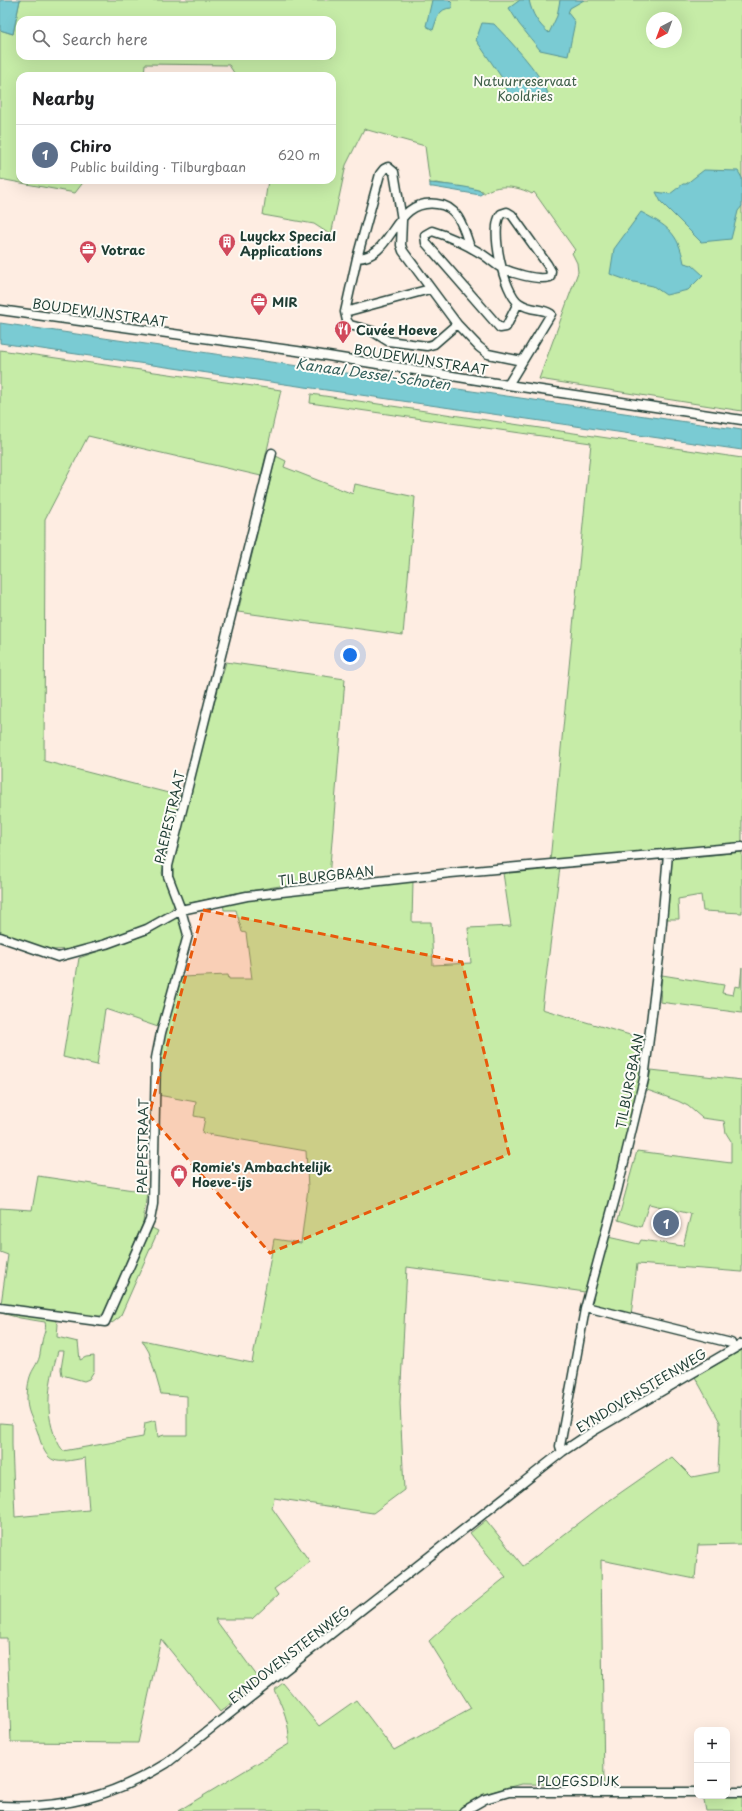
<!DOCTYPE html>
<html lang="en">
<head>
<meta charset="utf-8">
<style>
  body { margin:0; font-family:"Playpen Sans",sans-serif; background:#f2f2f2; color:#202124 }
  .controls { position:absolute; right:12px; bottom:12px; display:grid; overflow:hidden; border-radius:8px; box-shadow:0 4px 16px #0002 }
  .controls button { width:36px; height:36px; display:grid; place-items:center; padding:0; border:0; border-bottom:1px solid #e0e0e0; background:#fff; color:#202124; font:20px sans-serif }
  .compass { position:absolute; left:646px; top:12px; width:36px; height:36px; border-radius:50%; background:#fff; box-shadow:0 4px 16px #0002; rotate:221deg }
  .you { position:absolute; left:350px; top:655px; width:14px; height:14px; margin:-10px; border:3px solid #fff; border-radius:50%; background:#1a73e8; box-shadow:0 0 0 6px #1a73e833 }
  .badge { display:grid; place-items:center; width:26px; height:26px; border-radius:50%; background:#d1495b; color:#fff; font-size:13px; font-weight:700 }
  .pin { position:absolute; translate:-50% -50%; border:2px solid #fff; box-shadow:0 1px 4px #0006 }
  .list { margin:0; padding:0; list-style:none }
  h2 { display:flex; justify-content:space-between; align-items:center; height:52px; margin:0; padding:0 16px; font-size:17px }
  h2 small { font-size:13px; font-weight:400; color:#757577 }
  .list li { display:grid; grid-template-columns:26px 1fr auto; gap:12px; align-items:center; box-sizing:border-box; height:60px; padding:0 16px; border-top:1px solid #e0e0e0 }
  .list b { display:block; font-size:15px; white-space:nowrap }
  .list p { margin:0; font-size:13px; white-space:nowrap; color:#757577 }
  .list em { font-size:13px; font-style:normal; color:#757577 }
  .icon { flex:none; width:22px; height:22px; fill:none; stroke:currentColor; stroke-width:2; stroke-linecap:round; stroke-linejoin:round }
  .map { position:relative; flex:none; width:742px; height:1811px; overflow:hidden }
  .search { position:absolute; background:#fff; box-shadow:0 4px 16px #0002; left:16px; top:16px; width:320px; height:44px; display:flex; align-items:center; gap:10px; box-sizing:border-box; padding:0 14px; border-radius:12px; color:#757577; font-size:15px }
  .panel { position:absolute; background:#fff; box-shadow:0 4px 16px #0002; left:16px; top:72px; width:320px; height:112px; border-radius:12px }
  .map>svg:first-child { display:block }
  .green { fill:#c6eca7; stroke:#72946e; fill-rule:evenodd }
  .water { fill:#7acbd3; stroke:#569293 }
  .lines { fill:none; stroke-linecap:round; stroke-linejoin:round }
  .minor-casing { stroke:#1f3d34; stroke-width:11 }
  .minor { stroke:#fdfcf7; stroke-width:8 }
  .marked { fill:#e8590c; fill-opacity:0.2; stroke:#e8590c; stroke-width:3; stroke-dasharray:8 5; stroke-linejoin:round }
  .labels { text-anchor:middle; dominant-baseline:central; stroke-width:4; stroke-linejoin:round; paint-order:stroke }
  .park-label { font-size:13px; fill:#40604b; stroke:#fdfcf7 }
  .poi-label { font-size:13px; font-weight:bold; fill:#1f3d34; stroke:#fdfcf7; text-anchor:start }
  .street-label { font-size:13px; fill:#1f3d34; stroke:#fdfcf7 }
  .water-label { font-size:14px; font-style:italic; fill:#36605c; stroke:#fdfcf7 }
</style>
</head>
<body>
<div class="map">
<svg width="742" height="1811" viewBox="0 0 742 1811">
  <rect width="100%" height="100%" fill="#feede2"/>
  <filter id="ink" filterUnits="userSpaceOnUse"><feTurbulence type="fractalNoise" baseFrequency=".025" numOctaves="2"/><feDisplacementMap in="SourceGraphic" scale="8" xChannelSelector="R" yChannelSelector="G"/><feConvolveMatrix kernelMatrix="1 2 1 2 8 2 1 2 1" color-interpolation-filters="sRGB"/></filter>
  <g filter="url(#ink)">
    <path class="green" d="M20,0H742V411L539,379L578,272L577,263L572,253L575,250L534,192L532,194C518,186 496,183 483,194V191L436,183L430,184L425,146L364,129L346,165L331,235L314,224L263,215L268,180H332V76H236L229,65L145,64L144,76H20V180H85L75,193L0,179V30L13,34ZM652,18H676V42H652ZM20,20H332V56H20Z
      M0,350L281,390L261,476L88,436L45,519L44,761L180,796L162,873L175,904L171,910L147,926L74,949L51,950L0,932Z
      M311,394L742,458V843L550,861L591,443L310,403Z
      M276,456L286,461L284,467L353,494L355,484L415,497L403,635L238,612Z
      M226,662L345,679L329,878L231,894L182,905L172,877L171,870L203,742Z
      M742,852V913L703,911L701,895L678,899L679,919H667L666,917L671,859Z
      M560,867L542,1009L647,1040L644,1069L631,1124L585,1292L407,1267L400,1403L404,1490L373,1513L274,1498L272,1508L310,1562L274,1589L278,1595L252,1619H215L260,1680L220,1712L161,1639L138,1743L11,1742L7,1638H0V1423L12,1424V1445L15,1517L89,1510L85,1458C56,1463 47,1467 38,1433C34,1421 28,1415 27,1401C27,1393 28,1381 31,1374C34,1367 39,1362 40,1354C41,1350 41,1346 42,1342C43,1334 47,1330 45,1322L20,1318L1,1313V1311L53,1318L58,1324L57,1337L78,1342L80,1360L86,1357L94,1356V1371L89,1379L84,1381L62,1375L61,1369L64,1351H58C48,1385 42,1421 63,1451L143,1437L145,1423L156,1420L158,1437L164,1435H187V1396L161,1394L149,1352L142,1340L252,1363L274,1239L301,1243L308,1188L306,1151L202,1133L205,1118L194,1116L196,1102L158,1095L164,1033L182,977L228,975L229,979H252L246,933L242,932L236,910H224L223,903L295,893L413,881L412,922H431L433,965L471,963L468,928L511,926L503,873Z
      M175,917C183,920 183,930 184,938L158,1027L105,1009L97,1065L63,1057L79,958L150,933Z
      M742,967V1013L660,1002L662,975L724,985L722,993L733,995L735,986L740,987Z
      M651,1070L742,1080V1272L637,1264L631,1316L591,1306L589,1302L608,1237L639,1244L641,1240L683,1246L691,1214L649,1204L641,1227L618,1220L637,1151L731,1163V1141L726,1133L724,1121L702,1118L688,1106L678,1101L647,1090Z
      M38,1176L147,1192L143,1223L104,1313L99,1317L1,1304L8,1255L0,1252V1208L32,1210Z
      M150,1227L158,1231L120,1317L112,1323L109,1320Z
      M742,1350V1544L698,1545L695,1579L601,1560L604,1785L522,1784L488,1793L456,1811H178L289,1744C290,1724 283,1707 274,1690L283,1683L319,1726L356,1700L394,1750L471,1708L429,1641L452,1620L506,1577L470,1533L486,1520L523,1566L600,1507L672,1457L692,1477L718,1472L720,1422L695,1377Z
      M742,1795V1811H706L703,1796Z"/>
    <path class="water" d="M0,0H20L13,34L0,30Z
      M432,0H449L452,3V8C438,8 437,19 433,30L426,26Z
      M520,0H529C532,14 538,24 549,33L557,16L560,0H584L570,8L568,13L575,22L568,56L540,50L519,24L509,8Z
      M482,23L494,24C511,42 538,70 548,93C534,105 525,101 509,95L502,78L476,40Z
      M704,170L738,171L742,178V206L738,211L731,239L701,242L661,202L656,192L670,194L683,184H686Z
      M430,183C440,184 479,187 483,193L480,195L433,187H430Z
      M641,212C667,226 678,232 684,263L692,265L703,275L688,290L666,295L653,286L629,281L610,274L614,249Z
      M0,323L742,430V450L0,343Z"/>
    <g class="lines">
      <g class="minor-casing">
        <path id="minor" d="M357,258C394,258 392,198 437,204C459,206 464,230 470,247
          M0,310L297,351L508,385L742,420
          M345,312L430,289
          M457,324L403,251L401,245L402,220L394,172L388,167L384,169L380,174L357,258L345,312L347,321L350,325L372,331L388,341L427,346L434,344L457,324L479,347L488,354L522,361
          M508,385L551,314C541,307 532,312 519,303C504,293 489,228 501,214L507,212L512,215L547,264L551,271L550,277C538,281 511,273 500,267C494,263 488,258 482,254C467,245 449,236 432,231L425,235L426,243L500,328L506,327L518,303
          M0,937L58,957L106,944L147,929L181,910L247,896L451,873L742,847
          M586,1307L731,1343L733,1349
          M0,1308L105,1322L150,1220L153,1204L156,1058L161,1033L188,935L181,910L168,876V866L272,453
          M562,1452L560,1446L585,1309L617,1191L644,1079L659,957L668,854
          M727,1792H742
          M0,1806C64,1809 112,1797 167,1763L562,1452L595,1430L742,1344
          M464,1811L485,1799L509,1792H697"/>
      </g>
      <use href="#minor" class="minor"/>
    </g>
  </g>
  <path class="marked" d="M203,910L462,962L509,1154L270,1253L149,1115Z"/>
  <defs>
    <g id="building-pin" transform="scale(0.9)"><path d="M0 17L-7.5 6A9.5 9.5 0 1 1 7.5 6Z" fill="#d1495b" stroke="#fdfcf7"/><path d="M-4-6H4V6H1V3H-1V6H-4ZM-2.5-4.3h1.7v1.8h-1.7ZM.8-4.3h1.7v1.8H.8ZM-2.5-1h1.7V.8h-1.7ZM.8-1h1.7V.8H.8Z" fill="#fff"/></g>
    <g id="office-pin" transform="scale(0.9)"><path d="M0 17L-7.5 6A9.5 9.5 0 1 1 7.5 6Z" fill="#d1495b" stroke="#fdfcf7"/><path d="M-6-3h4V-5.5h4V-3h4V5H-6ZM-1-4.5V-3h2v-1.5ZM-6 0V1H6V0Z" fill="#fff"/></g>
    <g id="restaurant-pin" transform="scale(0.9)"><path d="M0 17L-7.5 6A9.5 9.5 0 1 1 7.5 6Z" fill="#d1495b" stroke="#fdfcf7"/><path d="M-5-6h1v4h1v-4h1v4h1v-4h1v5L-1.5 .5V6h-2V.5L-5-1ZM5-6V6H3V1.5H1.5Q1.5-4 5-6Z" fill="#fff"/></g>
    <g id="shop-pin" transform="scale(0.9)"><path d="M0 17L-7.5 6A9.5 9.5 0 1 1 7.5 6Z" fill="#d1495b" stroke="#fdfcf7"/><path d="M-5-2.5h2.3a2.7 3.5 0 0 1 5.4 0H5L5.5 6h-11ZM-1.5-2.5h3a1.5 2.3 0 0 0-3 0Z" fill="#fff"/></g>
  </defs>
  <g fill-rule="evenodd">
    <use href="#building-pin" x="227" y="242"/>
    <use href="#office-pin" x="88" y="249"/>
    <use href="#office-pin" x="259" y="301"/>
    <use href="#restaurant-pin" x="343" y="329"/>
    <use href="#shop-pin" x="179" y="1173"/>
  </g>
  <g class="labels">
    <g class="park-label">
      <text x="525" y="80">Natuurreservaat<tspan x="525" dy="15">Kooldries</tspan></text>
    </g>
    <g class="poi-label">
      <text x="240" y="235">Luyckx Special<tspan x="240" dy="15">Applications</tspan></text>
      <text x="101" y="249">Votrac</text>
      <text x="272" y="301">MIR</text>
      <text x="356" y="329">Cuvée Hoeve</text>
      <text x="192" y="1166">Romie's Ambachtelijk<tspan x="192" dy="15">Hoeve-ijs</tspan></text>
    </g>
    <g class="street-label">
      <text transform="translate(100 312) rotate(8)">BOUDEWIJNSTRAAT</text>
      <text transform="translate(421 359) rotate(9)">BOUDEWIJNSTRAAT</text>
      <text transform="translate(169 817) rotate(-77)">PAEPESTRAAT</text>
      <text transform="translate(326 875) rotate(-6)">TILBURGBAAN</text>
      <text transform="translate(629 1081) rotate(-79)">TILBURGBAAN</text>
      <text transform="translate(142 1146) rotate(-89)">PAEPESTRAAT</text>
      <text transform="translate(641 1390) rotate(-31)">EYNDOVENSTEENWEG</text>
      <text transform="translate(289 1654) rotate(-38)">EYNDOVENSTEENWEG</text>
      <text x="578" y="1780">PLOEGSDIJK</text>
    </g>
    <g class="water-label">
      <text transform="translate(373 374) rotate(8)">Kanaal Dessel-Schoten</text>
    </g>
  </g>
</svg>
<div class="controls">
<button>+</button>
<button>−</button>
</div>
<svg class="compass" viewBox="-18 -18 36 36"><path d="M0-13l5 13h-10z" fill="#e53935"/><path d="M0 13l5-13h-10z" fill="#757577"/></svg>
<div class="you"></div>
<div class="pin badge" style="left:666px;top:1223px;background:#5c6f8a">1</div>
<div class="search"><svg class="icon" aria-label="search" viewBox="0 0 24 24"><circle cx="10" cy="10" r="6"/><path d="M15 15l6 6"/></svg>Search here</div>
<section class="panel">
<h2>Nearby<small></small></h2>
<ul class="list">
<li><span class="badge" style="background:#5c6f8a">1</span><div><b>Chiro</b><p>Public building · Tilburgbaan</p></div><em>620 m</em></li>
</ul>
</section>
</div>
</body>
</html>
